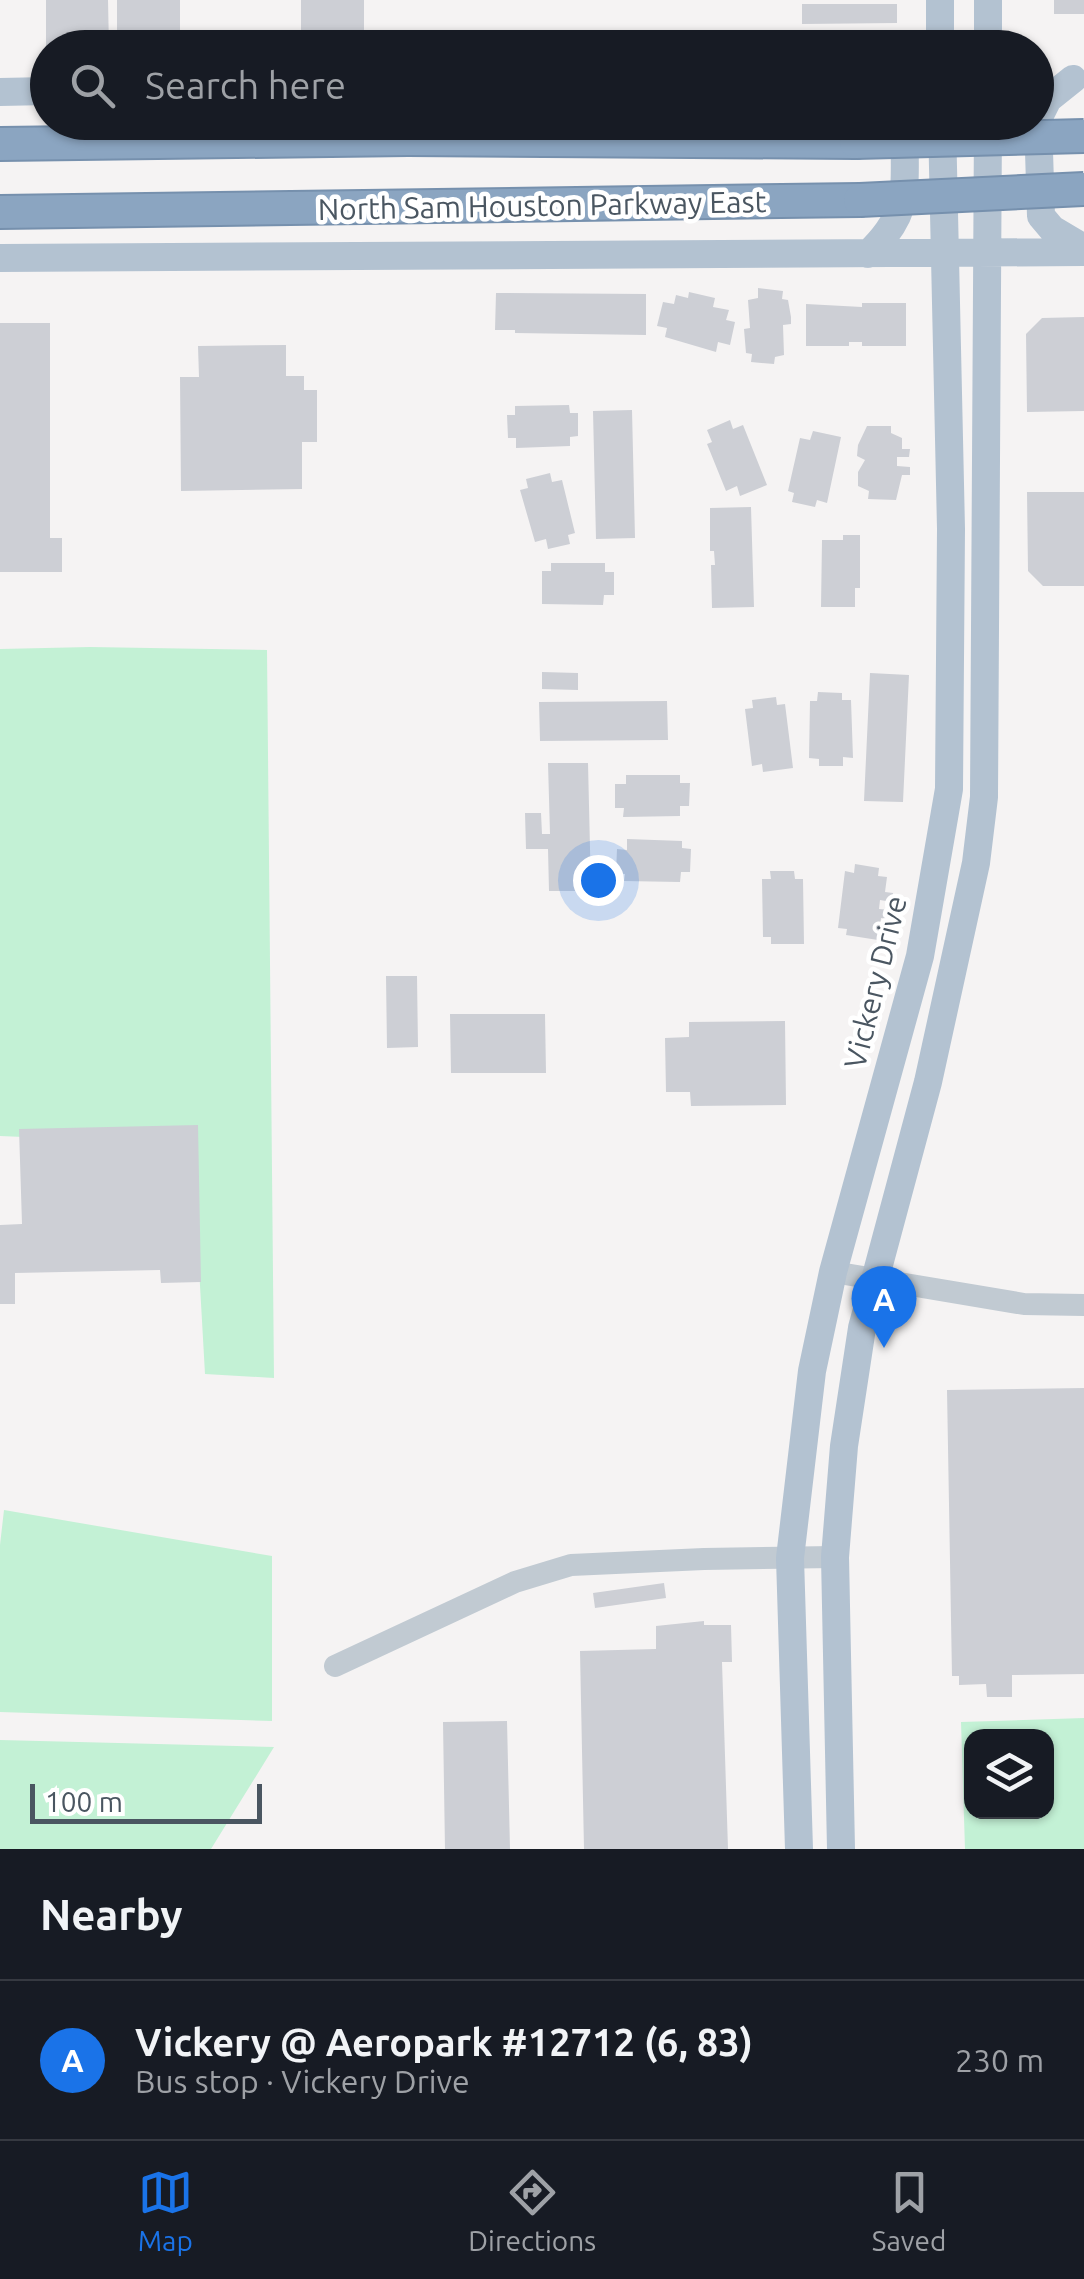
<!DOCTYPE html>
<html lang="en">
<head>
<meta charset="utf-8">
<style>
  body { margin:0; font-family:Ubuntu,sans-serif; background:#20242c; color:#f1f3f6 }
  .controls { position:absolute; right:30px; bottom:30px; display:grid; overflow:hidden; border-radius:20px; box-shadow:0 2px 8px #0004 }
  .controls button { width:90px; height:90px; display:grid; place-items:center; padding:0; border:0; border-bottom:2px solid #363941; background:#171b24; color:#f1f3f6; font:50px sans-serif }
  .scale { position:absolute; left:30px; bottom:25px; width:232px; box-sizing:border-box; padding-left:10px; border:5px solid #4a5661; border-top:0; font-size:28px; line-height:35px; white-space:nowrap; color:#4a5661; -webkit-text-stroke:8px #fff; paint-order:stroke }
  .you { position:absolute; left:598px; top:880px; width:35px; height:35px; margin:-25px; border:8px solid #fff; border-radius:50%; background:#1a73e8; box-shadow:0 0 0 15px #1a73e833 }
  .badge { display:grid; place-items:center; width:65px; height:65px; border-radius:50%; background:#1a73e8; color:#fff; font-size:32px; font-weight:700 }
  .pin { position:absolute; translate:-50% -82px; filter:drop-shadow(0 2px 5px #0008) }
  .pin::after { content:''; position:absolute; top:52px; width:35px; height:30px; background:inherit; clip-path:polygon(0 0,100% 0,50% 100%) }
  .list { margin:0; padding:0; list-style:none }
  h2 { display:flex; justify-content:space-between; align-items:center; height:130px; margin:0; padding:0 40px; font-size:42px }
  h2 small { font-size:32px; font-weight:400; color:#9ea1a6 }
  .list li { display:grid; grid-template-columns:65px 1fr auto; gap:30px; align-items:center; box-sizing:border-box; height:160px; padding:0 40px; border-top:2px solid #363941 }
  .list b { display:block; font-size:38px; white-space:nowrap }
  .list p { margin:0; font-size:32px; white-space:nowrap; color:#9ea1a6 }
  .list em { font-size:32px; font-style:normal; color:#9ea1a6 }
  .icon { flex:none; width:55px; height:55px; fill:none; stroke:currentColor; stroke-width:2; stroke-linecap:round; stroke-linejoin:round }
  .map { position:relative; flex:none; width:1084px; height:1849px; overflow:hidden }
  .search { position:absolute; background:#171b24; box-shadow:0 2px 8px #0004; left:30px; right:30px; top:30px; height:110px; display:flex; align-items:center; gap:25px; box-sizing:border-box; padding:0 35px; border-radius:55px; color:#9ea1a6; font-size:38px }
  .sheet { height:290px; background:#171b24 }
  nav { display:flex; justify-content:space-around; align-items:center; box-sizing:border-box; height:140px; border-top:2px solid #363941; background:#171b24; font-size:28px; color:#9ea1a6 }
  nav a { display:grid; justify-items:center; gap:5px }
  nav .on { color:#1a73e8 }
  .map>svg:first-child { display:block }
  .green { fill:#c3f1d5; fill-rule:evenodd }
  .building { fill:#cdcfd5 }
  .lines { fill:none; stroke-linecap:round; stroke-linejoin:round }
  .highway-casing { stroke:#7690ad; stroke-width:36 }
  .minor { stroke:#c1cad2; stroke-width:22 }
  .major { stroke:#b3c2d1; stroke-width:28 }
  .highway { stroke:#8ba5c1; stroke-width:32 }
  .highway-bridge-casing { stroke:#7690ad; stroke-width:36; stroke-linecap:butt }
  .highway-bridge { stroke:#8ba5c1; stroke-width:32 }
  .labels { text-anchor:middle; dominant-baseline:central; stroke-width:9; stroke-linejoin:round; paint-order:stroke }
  .street-label { font-size:30px; fill:#4a5661; stroke:#fff }
</style>
</head>
<body>
<div class="map">
<svg width="1084" height="1849" viewBox="0 0 1084 1849">
  <rect width="100%" height="100%" fill="#f5f3f3"/>
  <path class="green" d="M90,647L267,650L274,1378L205,1374L192,1144L0,1136V649Z
    M4,1510L272,1556V1721L0,1712V1545Z
    M1084,1718V1849H965L961,1722ZM1046,1736V1812H972V1736Z
    M0,1740L274,1747L211,1849H0Z"/>
  <path class="building" d="M46,0H108L109,48H46Z
    M117,0H180V48H117Z
    M301,0H364V47L301,48Z
    M1054,0H1084V14H1054Z
    M802,4H897V23L802,24Z
    M758,288L783,291L782,299L788,300L791,317V324L783,325L784,355L775,357L774,364L751,362L752,354L746,353L744,329L750,328L748,300L758,298Z
    M689,292L715,298L713,307L729,310L726,320L735,322L730,345L718,342L716,352L665,337L667,328L657,326L663,302L674,304L676,295L688,298Z
    M496,293L646,294V335L515,333V330H495Z
    M862,303H906V346H862V342H849V346H806V304L862,307Z
    M1084,317V411L1027,412L1026,334L1042,318Z
    M0,323H50V538H62V572H0Z
    M286,345V376H304V390H317V442H302V489L181,491L180,377H199L198,346Z
    M569,405L570,413H578V436L570,437V446L516,448V438H508L507,415H515V406Z
    M632,410L635,538L596,539L593,411Z
    M730,420L733,429L743,425L767,485L740,496L737,486L726,491L707,444L712,442L707,430Z
    M867,426H891V433L902,438V449H910L909,457H897V466L910,467V475H902L896,500L868,499L869,491L858,486V472L865,460L857,456L858,445Z
    M813,431L841,437L827,503L817,500L815,507L792,502L794,493L788,491L800,438L810,440Z
    M550,473L552,482L562,480L575,533L568,535L570,544L548,549L546,539L535,542L520,490L528,488L526,479Z
    M1027,492H1084V586H1043L1028,571Z
    M751,507L754,607L712,608L711,565H715L714,551H710V508Z
    M843,535H860V588H855V607H821L822,540H843Z
    M551,563H605V572H614V595H604L603,605L542,604V571H551Z
    M542,672L578,673V690L542,689Z
    M870,673L909,675L903,802L864,801Z
    M818,692L842,693V700H851L853,758L843,757V766H819V759L809,758L810,701H817Z
    M776,697L777,705L785,704L793,768L763,772L762,764L752,766L745,709L753,708L752,700Z
    M667,701L668,740L540,741L539,702Z
    M548,763H588L591,891H549L548,849H526L525,813H541L542,834H550Z
    M626,775H680V783H690L689,806H680V816L623,817L624,808H615V784H626Z
    M627,839L682,841V848L691,849L690,872H681L680,882L624,881L625,874L616,873L617,849L627,850Z
    M855,864L879,868L878,876L887,877L885,892L893,893L892,902L880,900L879,909L891,910L889,919L881,918L878,940L846,935L847,929L838,928L845,871L854,873Z
    M770,871H794L795,879H803L804,944H771V937H763L762,879H771Z
    M386,976H417L418,1047L387,1048Z
    M450,1014H545L546,1073H451Z
    M785,1021L786,1105L691,1106L690,1092H666L665,1038L689,1037V1022Z
    M198,1125L201,1282L161,1283L160,1270L15,1273V1304H0V1225L22,1224L19,1129Z
    M1084,1388V1674L1012,1675V1697H987L986,1684L959,1685V1676H952L947,1390Z
    M664,1583L666,1598L595,1608L593,1593Z
    M704,1621V1625H731L732,1662H722L728,1849H584L580,1651L656,1649V1626Z
    M507,1721L510,1849H445L443,1722Z"/>
  <g class="lines">
    <g class="highway-casing">
      <path id="highway" d="M0,144L408,139L856,142
        M0,212L860,200"/>
    </g>
    <path class="minor" d="M833,1272L1024,1304L1084,1305
      M335,1666L515,1582L571,1565L704,1559L835,1557"/>
    <path class="major" d="M940,0V48
      M988,0V48
      M1073,79L1048,99L1038,119L1041,216L1052,229L1084,248
      M0,92L48,91
      M868,254C914,210 903,186 905,127L902,122
      M0,258L1084,252
      M799,1849L790,1558L812,1371L833,1272L920,956L949,789L951,529L942,122
      M841,1849L835,1557L844,1446L862,1328L928,1082L976,863L984,797L988,122"/>
    <use href="#highway" class="highway"/>
    <g class="highway-bridge-casing">
      <path id="highway-bridge" d="M856,142L1084,136
        M860,200L1084,189"/>
    </g>
    <use href="#highway-bridge" class="highway-bridge"/>
  </g>
  <g class="labels">
    <g class="street-label">
      <text transform="translate(542 205) rotate(-1)">North Sam Houston Parkway East</text>
      <text transform="translate(875 982) rotate(-76)">Vickery Drive</text>
    </g>
  </g>
</svg>
<div class="controls">
<button><svg class="icon" aria-label="layers" viewBox="0 0 24 24"><path d="M12 4l9 5-9 5-9-5zM3 14l9 5 9-5"/></svg></button>
</div>
<div class="scale">100 m</div>
<div class="you"></div>
<div class="pin badge" style="left:884px;top:1348px">A</div>
<div class="search"><svg class="icon" aria-label="search" viewBox="0 0 24 24"><circle cx="10" cy="10" r="6"/><path d="M15 15l6 6"/></svg>Search here</div>
</div>
<section class="sheet">
<h2>Nearby<small></small></h2>
<ul class="list">
<li><span class="badge">A</span><div><b>Vickery @ Aeropark #12712 (6, 83)</b><p>Bus stop · Vickery Drive</p></div><em>230 m</em></li>
</ul>
</section>
<nav>
<a class="on"><svg class="icon" aria-label="map" viewBox="0 0 24 24"><path d="M3 6l6-2 6 2 6-2v14l-6 2-6-2-6 2zM9 4v14M15 6v14"/></svg>Map</a>
<a><svg class="icon" aria-label="directions" viewBox="0 0 24 24"><path d="M12 3l9 9-9 9-9-9zM9 14v-3h6M13 9l2 2-2 2"/></svg>Directions</a>
<a><svg class="icon" aria-label="saved" viewBox="0 0 24 24"><path d="M7 4h10v16l-5-4-5 4z"/></svg>Saved</a>
</nav>
</body>
</html>
